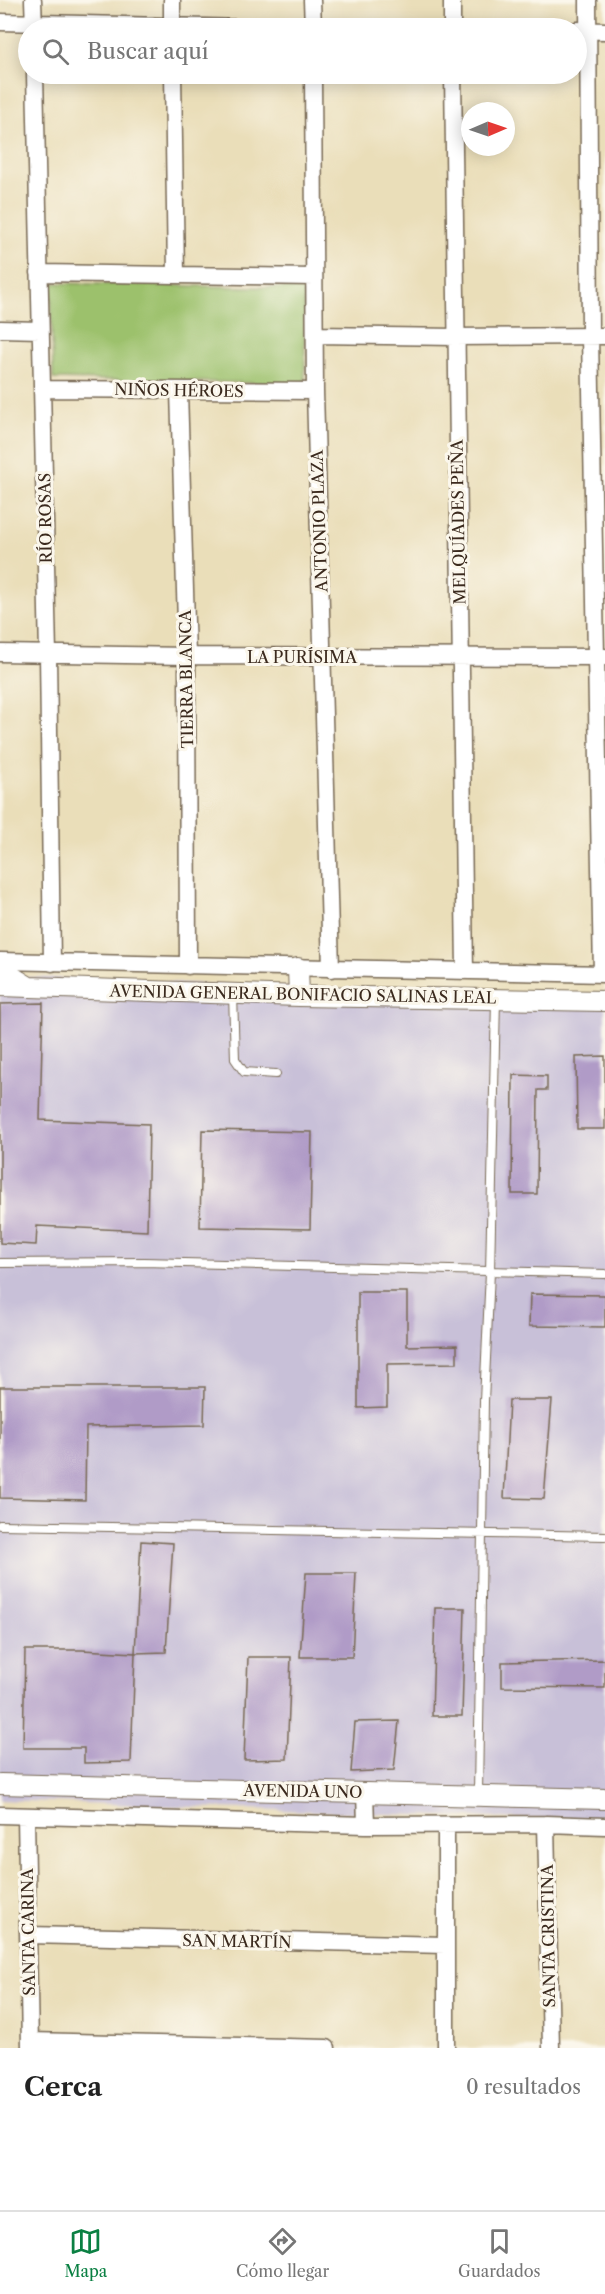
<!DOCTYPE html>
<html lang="es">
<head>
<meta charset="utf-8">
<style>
  body { margin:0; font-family:"Libre Caslon Text",serif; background:#f6f6f6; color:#222 }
  .compass { position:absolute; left:461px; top:102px; width:54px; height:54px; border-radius:50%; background:#fff; box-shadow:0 3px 15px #0003; rotate:88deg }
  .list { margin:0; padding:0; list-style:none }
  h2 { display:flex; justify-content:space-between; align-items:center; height:78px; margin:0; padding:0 24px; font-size:26px }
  h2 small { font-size:20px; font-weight:400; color:#767676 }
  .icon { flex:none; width:33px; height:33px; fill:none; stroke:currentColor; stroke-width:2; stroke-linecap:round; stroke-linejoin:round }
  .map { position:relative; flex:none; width:605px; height:2048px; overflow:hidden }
  .search { position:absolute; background:#fff; box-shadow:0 3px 15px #0003; left:18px; right:18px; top:18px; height:66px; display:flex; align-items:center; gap:15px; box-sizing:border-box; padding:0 21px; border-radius:33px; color:#767676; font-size:22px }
  .sheet { height:162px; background:#fff }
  nav { display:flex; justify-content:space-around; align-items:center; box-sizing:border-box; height:84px; border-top:2px solid #e0e0e0; background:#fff; font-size:16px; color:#767676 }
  nav a { display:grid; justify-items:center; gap:3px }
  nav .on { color:#0b8043 }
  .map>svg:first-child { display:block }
  .industrial { fill:#c8c0d8 }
  .green { fill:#9cc16c; stroke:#6c7645; stroke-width:1.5 }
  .building { fill:#b09bc7 }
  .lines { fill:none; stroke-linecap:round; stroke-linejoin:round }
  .service-casing { stroke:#786954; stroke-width:10 }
  .minor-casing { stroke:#786954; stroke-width:19 }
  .tertiary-casing { stroke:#786954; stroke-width:22 }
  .service { stroke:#fff; stroke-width:8 }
  .minor { stroke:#fff; stroke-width:16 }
  .tertiary { stroke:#fff; stroke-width:20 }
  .labels { text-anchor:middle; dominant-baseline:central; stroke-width:6; stroke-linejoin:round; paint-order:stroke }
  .street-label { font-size:16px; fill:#3b2a1e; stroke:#fbf7ec }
</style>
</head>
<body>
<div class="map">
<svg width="605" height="2048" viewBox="0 0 605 2048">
  <rect width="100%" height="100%" fill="#fbf7ec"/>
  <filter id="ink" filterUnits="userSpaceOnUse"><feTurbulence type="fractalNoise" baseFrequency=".0167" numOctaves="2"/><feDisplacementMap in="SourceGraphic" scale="12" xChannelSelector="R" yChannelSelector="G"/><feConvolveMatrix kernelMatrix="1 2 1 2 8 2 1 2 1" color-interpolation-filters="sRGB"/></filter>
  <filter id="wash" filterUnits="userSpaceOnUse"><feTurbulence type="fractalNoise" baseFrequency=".008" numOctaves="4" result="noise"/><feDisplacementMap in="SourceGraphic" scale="24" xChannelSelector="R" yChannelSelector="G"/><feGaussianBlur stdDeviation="1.35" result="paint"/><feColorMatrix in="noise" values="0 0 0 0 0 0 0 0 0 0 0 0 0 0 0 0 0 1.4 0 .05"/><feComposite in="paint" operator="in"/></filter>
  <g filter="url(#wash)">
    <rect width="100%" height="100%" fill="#eadeb9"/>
    <path class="industrial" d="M0,976L335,989L605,1003V1822L0,1800Z"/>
    <path class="green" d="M51,283L304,288L305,384L53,379Z"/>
    <g id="blocks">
      <path class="building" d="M43,1003L40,1120L149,1124L147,1231L37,1226L36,1245L0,1243V1004Z
        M605,1056V1129H577L576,1057Z
        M513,1075L547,1076V1090H538L537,1194H512Z
        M202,1130L312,1132L310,1229L200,1227Z
        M358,1292H407V1346L457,1345V1363L387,1364V1407L358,1408Z
        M530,1294L605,1295V1327L529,1326Z
        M0,1387H205L204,1425L86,1427L85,1500L0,1498Z
        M509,1400H552L544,1499L504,1498Z
        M141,1541L173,1543L166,1652L135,1653Z
        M306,1573H356L352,1657H300Z
        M435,1608H465L462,1716H432Z
        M25,1650H82L135,1653L131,1762L84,1763V1748H23Z
        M248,1657H291L287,1759L244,1760Z
        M605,1660V1688L502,1687V1662Z
        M399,1721L394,1770L351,1772L355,1722Z"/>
    </g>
  </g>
  <g filter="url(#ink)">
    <use href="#blocks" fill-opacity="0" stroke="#786954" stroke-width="1.5"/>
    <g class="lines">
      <g class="service-casing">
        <path id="service" d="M233,994L235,1059L244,1072L276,1074
          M0,1263L144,1262L605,1274
          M0,1525L605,1536
          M478,1794L484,1401L490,1272L496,999"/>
      </g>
      <g class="minor-casing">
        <path id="minor" d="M33,0L34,28
          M172,0V28
          M312,0L313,28
          M452,0V28
          M588,0L590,336L602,974
          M0,22L246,28
          M576,30L605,31
          M35,74L48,654L52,963
          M173,74L176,275
          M313,74L315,391L331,969
          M453,74L465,971
          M39,273L314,277
          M0,329L40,330
          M316,335L455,337L605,336
          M42,389L315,391
          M179,391L187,656L188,966
          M0,653L187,656L605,657
          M0,961L605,974
          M365,1792L366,1825
          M0,1815L366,1825L546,1824L605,1826
          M26,1816L30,2048
          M546,1824L551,2048
          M446,1825V2048
          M29,1935L445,1945
          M30,2041L327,2048"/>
      </g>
      <g class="tertiary-casing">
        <path id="tertiary" d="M298,968L299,996
          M0,969L29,987
          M0,986L299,996L605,1001
          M0,1784L605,1799"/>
      </g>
      <use href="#service" class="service"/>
      <use href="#minor" class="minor"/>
      <use href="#tertiary" class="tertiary"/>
    </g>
  </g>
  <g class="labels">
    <g class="street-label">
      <text transform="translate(179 390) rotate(1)">NIÑOS HÉROES</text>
      <text transform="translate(45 518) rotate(-91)">RÍO ROSAS</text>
      <text transform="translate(319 521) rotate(-92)">ANTONIO PLAZA</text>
      <text transform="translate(458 522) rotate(-91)">MELQUÍADES PEÑA</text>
      <text x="302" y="657">LA PURÍSIMA</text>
      <text transform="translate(186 679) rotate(-91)">TIERRA BLANCA</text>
      <text transform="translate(303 994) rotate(1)">AVENIDA GENERAL BONIFACIO SALINAS LEAL</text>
      <text transform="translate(303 1791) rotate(1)">AVENIDA UNO</text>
      <text transform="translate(28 1932) rotate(-91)">SANTA CARINA</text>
      <text transform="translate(548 1936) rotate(-91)">SANTA CRISTINA</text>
      <text transform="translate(237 1941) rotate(1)">SAN MARTÍN</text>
    </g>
  </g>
</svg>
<svg class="compass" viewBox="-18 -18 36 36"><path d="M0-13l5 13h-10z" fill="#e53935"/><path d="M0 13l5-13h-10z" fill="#767676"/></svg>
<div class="search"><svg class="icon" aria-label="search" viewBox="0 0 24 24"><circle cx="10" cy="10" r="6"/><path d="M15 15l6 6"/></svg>Buscar aquí</div>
</div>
<section class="sheet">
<h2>Cerca<small>0 resultados</small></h2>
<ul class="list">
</ul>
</section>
<nav>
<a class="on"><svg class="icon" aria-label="map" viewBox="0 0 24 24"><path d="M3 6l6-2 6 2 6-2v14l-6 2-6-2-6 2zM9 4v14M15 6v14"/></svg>Mapa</a>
<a><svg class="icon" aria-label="directions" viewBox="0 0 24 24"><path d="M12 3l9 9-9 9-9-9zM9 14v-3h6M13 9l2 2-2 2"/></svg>Cómo llegar</a>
<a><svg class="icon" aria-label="saved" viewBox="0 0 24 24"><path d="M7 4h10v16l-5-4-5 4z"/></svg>Guardados</a>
</nav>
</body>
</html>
